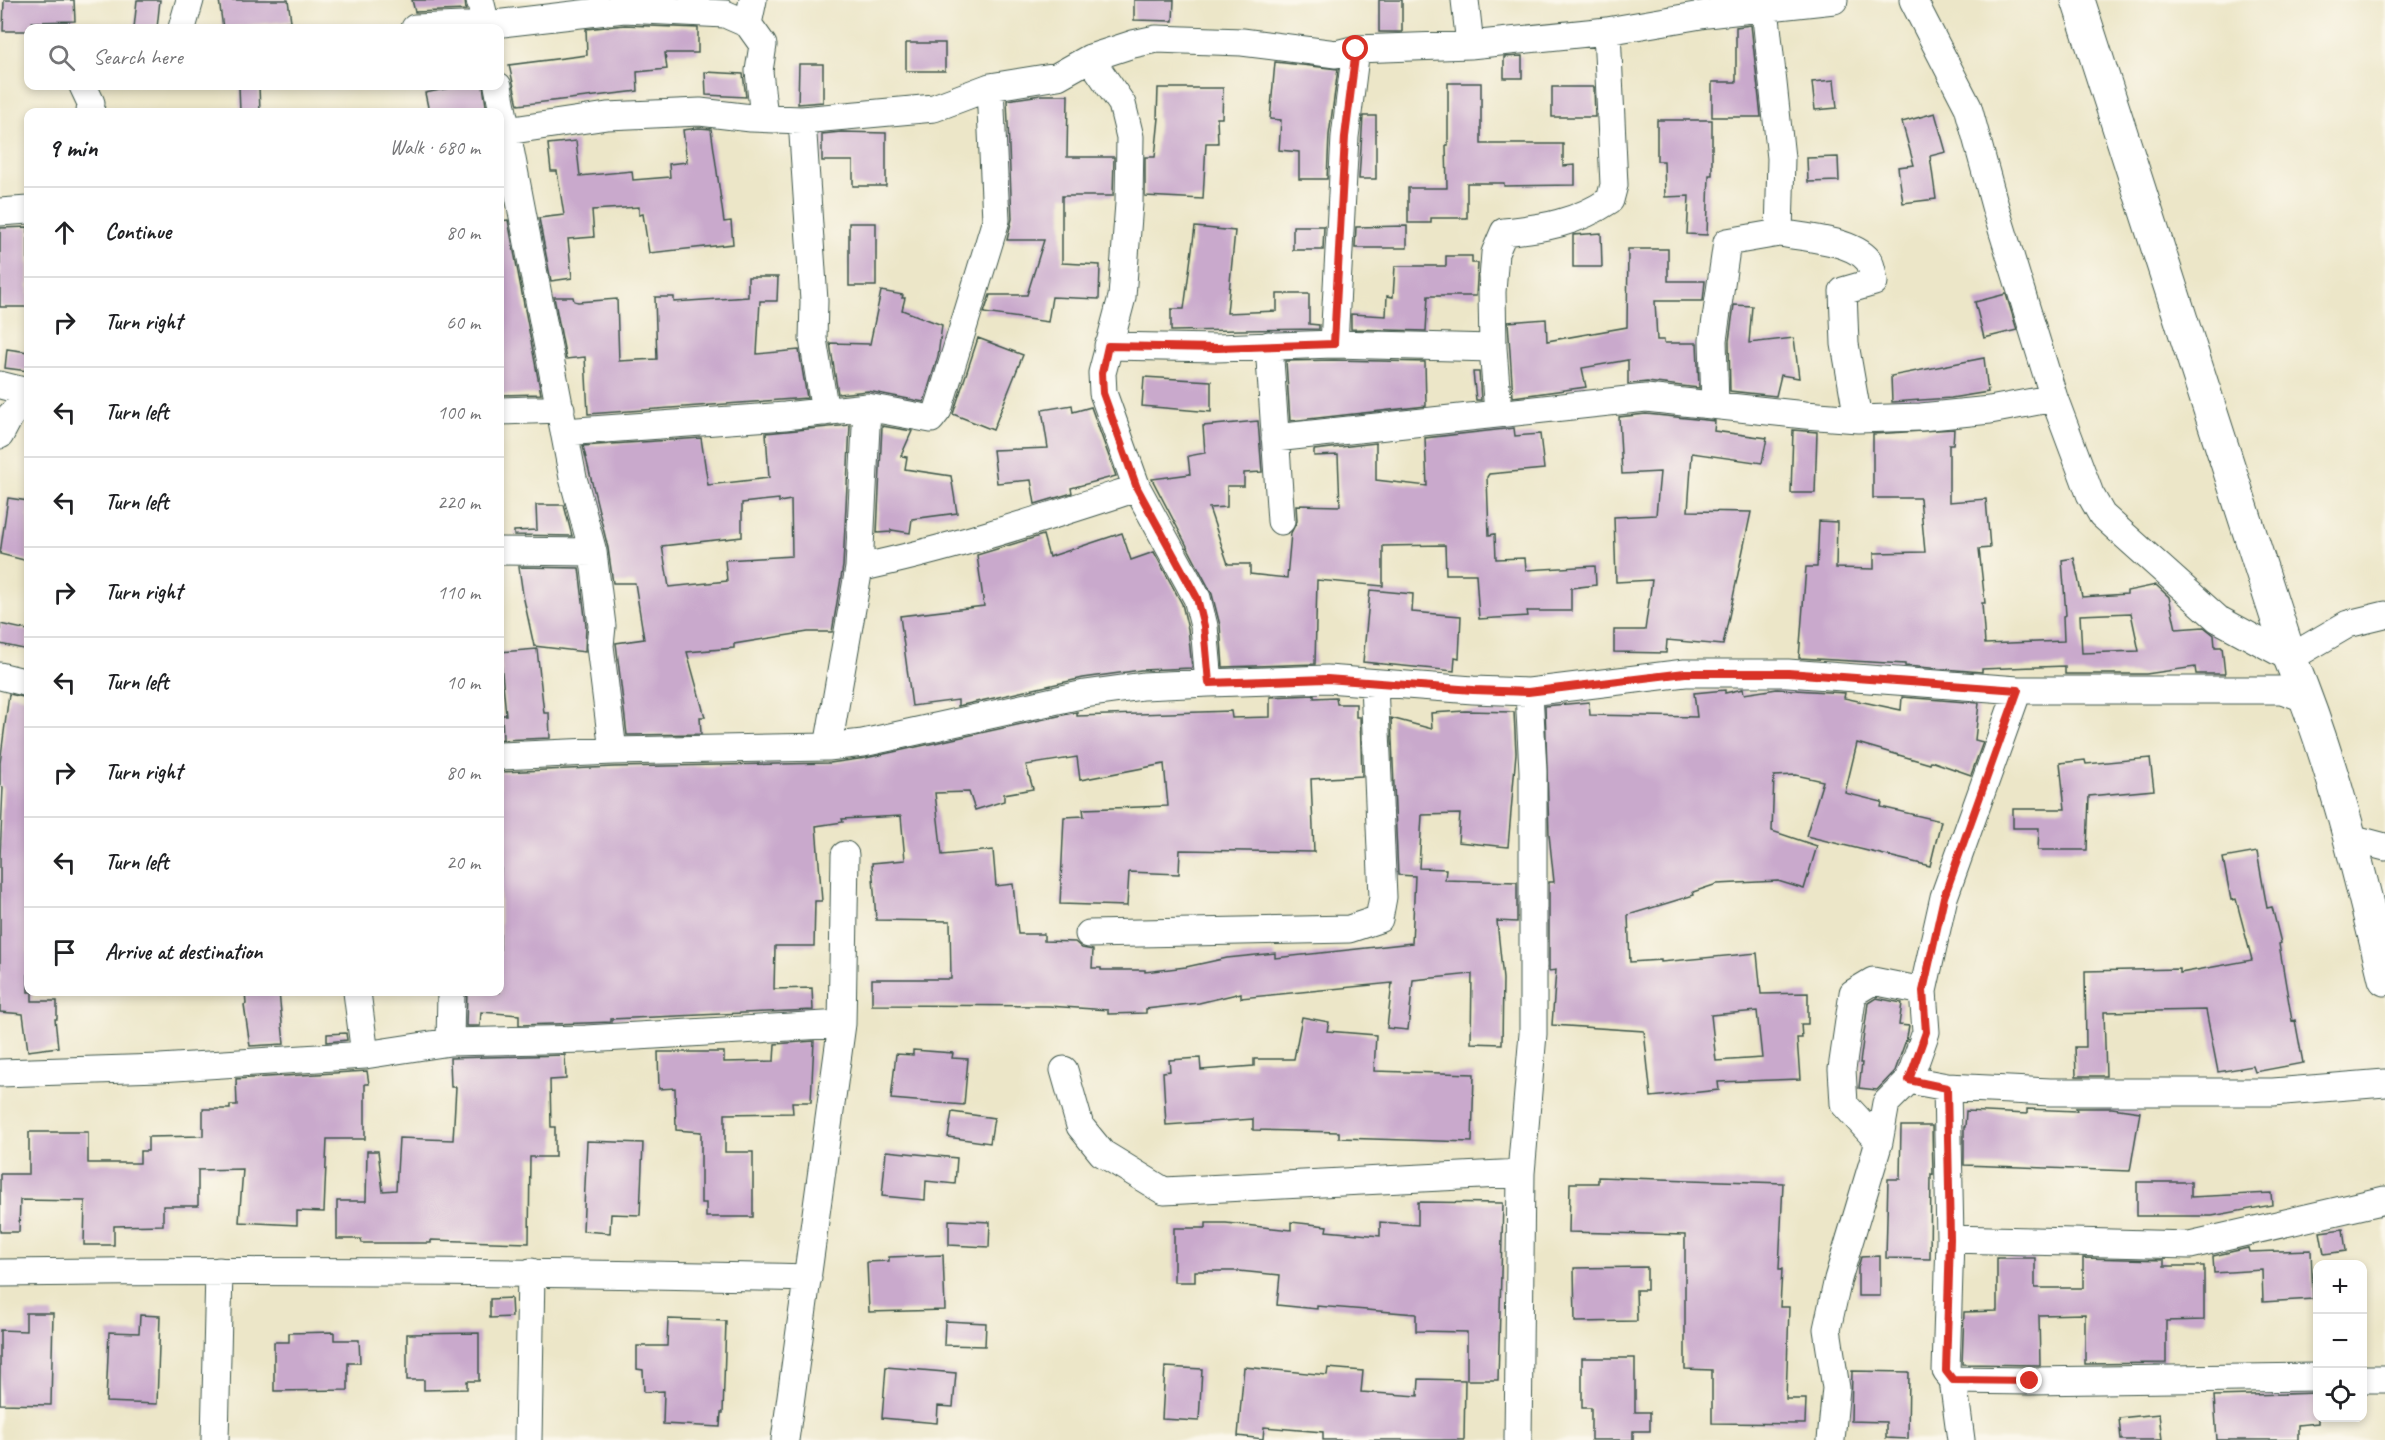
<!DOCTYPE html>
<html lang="en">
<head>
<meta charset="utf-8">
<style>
  body { margin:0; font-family:Caveat,sans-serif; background:#f6f6f6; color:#202124 }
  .controls { position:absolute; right:18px; bottom:18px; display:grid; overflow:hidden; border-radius:12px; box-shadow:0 3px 9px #0003 }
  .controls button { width:54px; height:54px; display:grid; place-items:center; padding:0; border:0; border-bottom:2px solid #e0e0e0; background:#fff; color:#202124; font:30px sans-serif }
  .stop { position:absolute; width:18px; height:18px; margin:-14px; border:4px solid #d93025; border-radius:50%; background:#fff }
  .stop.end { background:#d93025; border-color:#fff; box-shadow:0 2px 6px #0008 }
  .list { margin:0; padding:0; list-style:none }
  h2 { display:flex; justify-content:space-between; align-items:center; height:78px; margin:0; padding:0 24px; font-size:26px }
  h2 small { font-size:20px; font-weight:400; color:#757577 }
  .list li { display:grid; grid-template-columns:39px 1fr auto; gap:18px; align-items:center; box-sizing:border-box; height:90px; padding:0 24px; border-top:2px solid #e0e0e0 }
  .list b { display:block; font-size:22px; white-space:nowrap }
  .list em { font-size:20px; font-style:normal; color:#757577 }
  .icon { flex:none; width:33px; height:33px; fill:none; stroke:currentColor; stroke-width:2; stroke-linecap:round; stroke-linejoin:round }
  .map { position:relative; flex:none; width:2385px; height:1440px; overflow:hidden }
  .search { position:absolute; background:#fff; box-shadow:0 3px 9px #0003; left:24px; top:24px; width:480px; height:66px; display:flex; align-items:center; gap:15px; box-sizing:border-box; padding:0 21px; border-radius:12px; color:#757577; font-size:22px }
  .panel { position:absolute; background:#fff; box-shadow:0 3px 9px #0003; left:24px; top:108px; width:480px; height:888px; border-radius:12px }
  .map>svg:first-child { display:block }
  .building { fill:#c9a9cc; fill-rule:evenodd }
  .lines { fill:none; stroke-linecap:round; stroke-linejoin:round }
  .minor-casing { stroke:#3e564a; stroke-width:29 }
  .major-casing { stroke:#3e564a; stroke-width:35 }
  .minor { stroke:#fff; stroke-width:27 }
  .major { stroke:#fff; stroke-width:33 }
  .route { stroke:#d93025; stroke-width:8 }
</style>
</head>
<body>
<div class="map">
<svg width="2385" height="1440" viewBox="0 0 2385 1440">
  <rect width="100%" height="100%" fill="#fbf7ec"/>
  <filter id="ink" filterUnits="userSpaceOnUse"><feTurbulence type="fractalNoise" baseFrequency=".0167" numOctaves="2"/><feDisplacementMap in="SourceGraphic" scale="12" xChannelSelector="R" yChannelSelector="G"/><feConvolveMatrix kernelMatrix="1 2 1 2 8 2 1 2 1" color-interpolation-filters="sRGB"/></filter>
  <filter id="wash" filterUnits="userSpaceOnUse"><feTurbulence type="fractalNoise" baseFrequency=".008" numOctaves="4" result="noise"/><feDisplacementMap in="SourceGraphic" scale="24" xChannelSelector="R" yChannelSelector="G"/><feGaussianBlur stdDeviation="1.35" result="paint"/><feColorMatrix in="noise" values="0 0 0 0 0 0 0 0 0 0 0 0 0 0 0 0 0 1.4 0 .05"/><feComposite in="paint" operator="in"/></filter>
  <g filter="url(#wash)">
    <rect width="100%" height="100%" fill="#ece6c8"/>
    <g id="blocks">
      <path class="building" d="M4,0H74L75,21L32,22V28H28V31H3Z
        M137,0H160L157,28H134Z
        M219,0H288L291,21L223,28Z
        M412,0H465L466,10L415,12Z
        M1134,0H1174L1173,21L1134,20Z
        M1379,0H1402V32H1379Z
        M625,25L698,28V53H665L667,69L637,72L638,91L518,105L509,65L587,55L586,29Z
        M1751,25L1761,117H1712V82H1736V27Z
        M906,43H945V71H906Z
        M1522,56V78H1504V57Z
        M1275,62L1338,69L1329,135L1327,179H1299V152L1279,150L1281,120L1270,119Z
        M799,64H823V102L798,104Z
        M705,72L743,74L746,97L706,95Z
        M1834,80L1837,108L1815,110L1812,82Z
        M1448,83H1481V144H1563V166L1575,165V185L1504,186V183H1467V218H1431V223H1408V188H1447L1446,145H1448Z
        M239,86H259L260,112H240Z
        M459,86H483L487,112H429L425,93Z
        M1552,87H1594L1595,117H1552Z
        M1158,88H1223L1222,118H1217L1218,143H1206L1203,199L1145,196V157H1155L1159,118H1157Z
        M1041,95H1068L1067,157H1114L1113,196H1062V263L1100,265L1099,299L1052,297L1048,322L984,313L990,295H1027L1044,240H1007L1012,219L1007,100Z
        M1935,113L1946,152L1930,156L1936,199L1903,203L1898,167L1914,165L1902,122Z
        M1363,116H1376V179H1359Z
        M1657,120H1712V175H1709L1707,235L1687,234L1689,196L1665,197L1664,161H1657Z
        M699,128L711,129L724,222L731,221L733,244L649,253L643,214L639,215V207L592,210L594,237L568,239L572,278L551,281L539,218L564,215L557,171H551L548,144L576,141L580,176L632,171L633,180L670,177L669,164L687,162L683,130Z
        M841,132L886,133V186H853V161H822V134Z
        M1838,157L1839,181L1808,182L1807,158Z
        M508,220L541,394L500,395V221Z
        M849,223H876V286H849Z
        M1293,226H1324L1323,250H1293Z
        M1407,226V248H1355L1356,227Z
        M28,227V307H0V228Z
        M1195,227L1235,231L1227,313L1277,311V294H1309V324L1319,325V329L1171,331V309H1184Z
        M1601,233L1602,267H1573V235Z
        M1628,249H1668V281H1705L1703,301H1655L1657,340H1664V343H1697L1699,388L1647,382L1628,384V360L1582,368L1586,387L1513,397L1508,322L1546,319L1547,341L1627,327Z
        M1446,256H1472V263H1478L1476,296H1428L1426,331L1351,329V314L1386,316L1387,296L1393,297L1395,266H1446Z
        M748,277H778L777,301H760L757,354L799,350L807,398L588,414L585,357L566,359L554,297H573L574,301L578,302L617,299L619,361L657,359L655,297H674V302L748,297Z
        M881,291L903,295L902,298H905L902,310L942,325L938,356L924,402L868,391L838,394L830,343L870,344Z
        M2006,294L2017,330L1984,338L1975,302Z
        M1734,305L1752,306L1749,343L1794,338L1799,378L1781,375L1776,396L1730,391L1729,341Z
        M978,338L1023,355L993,430L953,414Z
        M7,349L28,352V371L5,368Z
        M1984,358L1988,392L1951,398L1892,402L1891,376Z
        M1334,360L1425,362L1426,406L1290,421L1286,361Z
        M1473,372H1479L1481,400H1476Z
        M1144,377L1211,381V412L1142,406Z
        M1072,405L1073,412L1091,407L1116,476L1071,488L1072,493L1035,504L1031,480L997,483L993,450L1048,448L1042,410Z
        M1646,414L1715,421L1714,431L1767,438L1762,463L1692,453L1688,511L1751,512L1723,645L1667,640L1666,653L1614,652V630H1645L1652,580L1616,582L1614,517L1656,515L1660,472L1622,474L1619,417Z
        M1258,421L1262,472L1244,473V486H1227V507L1209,508L1228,564H1250V574L1287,578L1291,533L1297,521L1296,505L1340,506L1338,455L1314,456V450L1376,443V480L1427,486L1425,438L1514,428L1515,436L1540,434L1544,469L1489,474L1487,477L1489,535L1495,534L1496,559L1525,558L1526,570L1595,566L1596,585L1571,588V611H1527L1528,616L1479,619L1476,574H1446L1445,545L1383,546V586L1317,580L1315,664L1223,667L1220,625L1212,594L1152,479L1190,474L1188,456L1205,453L1203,426Z
        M850,425L843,566L832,632H808L734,644V648L687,652L705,717H700L701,734L627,735L616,643L644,639L635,583H613L608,548L583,446L701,438L708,485L769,478L766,433ZM779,499V502L791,500L792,556L725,560L727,581L669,587L662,546L742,537V503Z
        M882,426L912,431L901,456L907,457L905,469L951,476L957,513L912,519L910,533L891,530V532L877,533Z
        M1954,429L1953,445H1949V502L1986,499L1990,548L1979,549L1985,603H1982L1985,644L2064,641L2063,616L2066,615L2062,560L2074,558L2082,597L2127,594V591L2156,585L2169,597L2176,629L2204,627L2214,635L2215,647H2222L2225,674H2196L2195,667L2146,674H2065V666L1982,669V672L1905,666V664L1799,658L1806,567H1817L1819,521L1837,522L1836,568L1874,569V553L1925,552L1920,498H1873V434ZM2131,613L2139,651L2082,653L2080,615Z
        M1793,430L1817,432L1815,493H1791Z
        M8,498L28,501V561L0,554Z
        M536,505H564L572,536L514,535V531L537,530Z
        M1122,533L1131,560L1154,552L1182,604L1188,629L1192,668L1141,670L1083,678L958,706V700L912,706L900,616L984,606L977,555L1043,535L1049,557Z
        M519,567L579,568L586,626L585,652L534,646L523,595Z
        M1370,590L1413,594L1412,612L1461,616L1459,658L1455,657L1454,671L1363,662Z
        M0,624L28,630V650L0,644Z
        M537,649L544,713H549L550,738L500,740L503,739L502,715H506L500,652Z
        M1743,689L1744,694L1777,689L1845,693L1844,698L1901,710L1902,697L1979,703L1975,740L1983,742L1971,775L1931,761L1930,764L1857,743L1845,793L1882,802L1881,807L1941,821L1930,866L1806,836L1823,781L1796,775L1774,776L1772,831L1817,846L1804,889L1778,881L1717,884L1693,892L1694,895L1628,915L1630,962L1661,960V962L1757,953L1761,994L1808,993V1024H1801L1802,1038H1797L1800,1079L1718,1082L1719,1090L1651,1097L1644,1031L1552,1025L1556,970L1549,971V882H1554L1549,834L1545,706L1589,702L1590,715L1697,717L1694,693L1725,690V693ZM1757,1011L1762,1058L1716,1061L1711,1015Z
        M9,694L28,698V992H32V1001H57V1019H55L58,1047L28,1051L23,1014L0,1012V856L3,787L0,786V763Z
        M1314,695V698L1336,697L1337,704H1356V717H1360L1362,776L1311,779L1314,852L1180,850L1179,874L1129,872L1127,906L1060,904L1064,817L1084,816L1083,809L1168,806L1164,764L1080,780L1077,757L1026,765L1033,789L1004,794V801L975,810L969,792L935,793L942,855L993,850L996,886L1013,884L1018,934H1044V941L1075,942L1082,948L1093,950L1092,968H1101V970H1145V972L1186,967L1227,958L1275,953V958L1412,943L1415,876L1398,875L1391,718L1432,729L1431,713L1465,711L1514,712L1516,753L1508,847L1458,842L1460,814L1422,815L1419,868L1446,869L1445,880L1517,882V922L1497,921L1503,979L1502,1044L1471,1043L1472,974L1413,980L1408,1030L1387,1028L1392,983L1241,998V993L1199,1003L1146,1009V1013L1108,1014V1010L1048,1006L872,1005V979H951L950,921L876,920L872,863L905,860L901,816L842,819L843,822L816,826L822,901H815L814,946H775L774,989L812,988L813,1010L611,1019V1022L585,1023L519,1025V1015L481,1012L480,1026H466L467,992H500V886L503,815L500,816V772L614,767L830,763L866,758L1077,712V716L1231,711L1232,718L1270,717V697Z
        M2150,758L2154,790L2089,796L2087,850H2038L2039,828H2013V809H2065L2060,763L2085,760L2086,764Z
        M2257,852L2267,908L2272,907L2281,943L2279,944L2292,1021L2295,1020L2303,1063L2255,1072L2253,1066L2218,1072L2206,1010L2104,1012L2106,1076H2076L2075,1047H2086L2085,971L2180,969V973L2252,960L2236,899L2231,900L2223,858Z
        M245,992H279L284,1044L250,1046L244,1005L246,1004Z
        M1876,998L1902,1003L1899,1025L1909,1026L1907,1037L1895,1071L1877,1090L1859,1088L1862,1063H1860L1868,1003Z
        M1302,1017L1329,1022L1327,1031L1376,1035L1374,1071L1474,1074L1472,1142L1339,1138V1132L1253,1130V1119L1166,1125L1163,1072L1170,1071L1169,1060L1200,1058L1201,1070L1254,1066V1059H1294Z
        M346,1033L347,1040L327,1042V1034Z
        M814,1041L811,1102H792L793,1113L725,1114V1152H753V1217H706V1203H701V1132L676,1130L675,1088L659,1089L658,1052H724V1062L774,1061L775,1044Z
        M913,1050L953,1053L952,1058L968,1059L964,1105L891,1099L896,1054L913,1055Z
        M565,1055L566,1079L550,1080L551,1127H555V1157H530L529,1243L431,1240V1243H362L361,1239H337V1201H366L367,1151H378L383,1191L396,1190L399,1138L453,1140L456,1087H451L450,1058Z
        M367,1071L369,1084H365V1139H327L324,1212L297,1211V1225L239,1222L243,1169L198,1170V1206H163V1225L114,1226V1245H84L85,1201L20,1200L19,1232H0V1174H29V1132H88V1163H140V1151H148V1137L203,1136V1109H230V1105H237L236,1079Z
        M2076,1108H2112L2140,1112L2130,1171L1964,1165V1127H1965L1966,1111L2027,1114V1109L2077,1111Z
        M952,1112L994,1118L990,1143L948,1137Z
        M1901,1126H1932L1933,1175L1931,1174L1930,1259L1886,1258L1888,1179H1900Z
        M587,1141L643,1143L640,1215L611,1214L610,1233L583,1231Z
        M886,1151L957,1158L955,1184L926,1181L925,1200L882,1196Z
        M1598,1177L1783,1183L1779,1269H1782L1780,1307H1789L1786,1399H1806L1805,1424L1712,1423V1370L1685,1369V1235L1569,1232L1570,1183H1598Z
        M2137,1182H2191V1197L2271,1193L2272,1205L2212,1216H2137Z
        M1418,1202L1503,1203L1498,1380H1467V1332L1416,1331V1314L1317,1306V1309L1277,1305L1280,1275L1239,1271H1195V1282H1174V1228H1206V1223H1226L1291,1230V1222L1327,1226L1326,1231L1380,1236V1222L1418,1225Z
        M949,1220L990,1222L989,1247L949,1245Z
        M2343,1229L2346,1251L2324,1254L2320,1232Z
        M2248,1248L2249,1252L2311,1250L2313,1299L2263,1302L2262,1270L2214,1273L2213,1256Z
        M943,1255L945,1310L869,1312L867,1262L889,1261V1257Z
        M1880,1256V1296H1858V1268L1861,1257Z
        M1997,1258H2035V1288H2083V1258L2164,1260V1266H2204V1320L2166,1321V1363L2085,1364V1314L2039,1315L2040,1365L1962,1364L1964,1312L1997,1311Z
        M1647,1267V1290H1636L1637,1321L1575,1322L1574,1268Z
        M511,1298L512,1317L490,1318V1299Z
        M26,1313H53L51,1405L0,1404V1330L26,1331Z
        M140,1315L160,1316L157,1404L106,1402L109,1332L139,1333Z
        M668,1319L726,1321L723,1413H721L720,1427L663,1424L664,1391L644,1392L643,1370L637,1369V1346H667Z
        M945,1321L986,1323L985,1346L944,1345Z
        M334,1332V1340H359L360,1363H348V1390L274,1391V1342H289V1333Z
        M479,1333V1381H467V1389L424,1390V1380H407V1334Z
        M1582,1358H1635V1412H1650V1431H1633V1440H1591V1408H1582Z
        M886,1367L956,1373L953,1407L938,1406L937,1423L882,1418Z
        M1165,1367L1202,1369L1199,1421L1162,1419Z
        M1244,1367L1327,1375L1328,1368L1363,1371L1361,1392L1418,1396L1419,1379L1465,1380L1464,1440H1323V1432L1264,1427L1263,1439L1238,1436Z
        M1852,1371L1909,1372L1908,1439L1886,1438V1422L1851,1421Z
        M2318,1393V1423L2298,1425V1440H2217L2214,1396Z
        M2159,1414L2162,1440H2121L2119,1418Z"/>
    </g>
  </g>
  <g filter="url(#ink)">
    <use href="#blocks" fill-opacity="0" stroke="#3e564a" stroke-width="1.5"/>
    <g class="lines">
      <g class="minor-casing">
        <path id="minor" d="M480,0L486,25L624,9L725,14L748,24L763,45L759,71L764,118
          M1465,0L1470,45
          M1913,0L1968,107L1996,210L2054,398L2090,494L2102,515L2218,619L2290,658L2348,624L2385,615
          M1765,8L1781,158L1779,233C1803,237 1851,240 1868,260C1872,265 1873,276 1874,282L1843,291L1845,344L1858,419
          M748,24L753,0
          M182,28L190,0
          M415,28L486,25V28
          M1090,58L1122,104L1130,137L1129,203L1122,297L1102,373L1103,393L1137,488L1197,598L1204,626L1209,683
          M83,86L91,103L90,112
          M498,86L573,478L593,552L602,626L600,646L613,751
          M802,120L814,301L813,339L825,412
          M500,132L607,116L700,112L751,118L802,120L934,108L990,87L1058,76L1090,58L1133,44L1156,39L1242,42L1336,54L1356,49L1470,45L1607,31L1707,14L1834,0
          M0,212L28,210
          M1334,344L1345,137L1356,49
          M1269,345L1281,521
          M1108,346L1217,348L1334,344L1493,348
          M0,385L28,392
          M1715,405L1713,340L1727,242L1779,233
          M500,411L561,409
          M1498,413L1493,348L1492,292L1495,253L1504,232C1544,228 1576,223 1610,200L1614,185L1607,31
          M564,432L785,416L867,407L931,419L938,410L996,220L990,87
          M0,435L10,416L28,398
          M1275,438L1646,398L1805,415L1858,419L1921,417L1990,410L2054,398
          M500,551L593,552
          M859,568C954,548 1044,518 1137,488
          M0,676L28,683
          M828,747L859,568L867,407
          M500,756L613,751L828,747L863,743L1085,694L1143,686L1209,683L1327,679L1473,690L1529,692L1685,673H1788L2018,690H2282L2307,699
          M2351,838L2385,847
          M1089,934L1349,929L1379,919L1383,897L1374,684
          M357,992L365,1055
          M450,1042L451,992
          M1064,1070L1080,1126L1102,1153L1164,1191L1521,1173
          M0,1073L160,1068L365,1055L450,1042L586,1039L842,1024
          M1909,1080L1947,1087L2050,1092H2273L2385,1083
          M1947,1087L1950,1239L1946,1371L1953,1380L1961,1440
          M1879,1142L1844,1104L1842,1069L1853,993L1873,981L1923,991
          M1950,1239L2190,1245L2385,1200
          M0,1273C269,1270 539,1272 808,1278
          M2362,1379H2385
          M1953,1380L2030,1381L2318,1377
          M215,1440L219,1271
          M528,1440L531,1272
          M785,1440L842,1024L845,855
          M1518,1440L1521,1173L1533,1034V771L1529,692
          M1831,1440L1836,1388L1827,1329L1838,1279L1879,1142L1886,1103L1909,1080L1926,1032L1923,991L1944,897L2018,690"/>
      </g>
      <g class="major-casing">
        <path id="major" d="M2078,0L2290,658C2333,761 2359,870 2385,979"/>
      </g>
      <use href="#minor" class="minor"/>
      <use href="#major" class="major"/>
    </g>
  </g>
  <g class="lines" filter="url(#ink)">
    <path class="route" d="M1356,49L1345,137L1334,344L1217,348L1108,346L1102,373L1103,393L1137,488L1197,598L1204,626L1209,683L1327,679L1473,690L1528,692L1685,673H1788L2018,690L1944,897L1923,991L1926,1032L1909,1080L1947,1088L1950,1239L1946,1371L1953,1380L2030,1381"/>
  </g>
</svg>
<div class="controls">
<button>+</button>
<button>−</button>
<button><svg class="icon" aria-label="locate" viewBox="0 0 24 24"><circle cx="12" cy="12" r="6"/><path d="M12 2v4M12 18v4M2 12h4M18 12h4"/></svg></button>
</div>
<div class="stop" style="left:1356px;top:49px"></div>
<div class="stop end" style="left:2030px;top:1381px"></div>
<div class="search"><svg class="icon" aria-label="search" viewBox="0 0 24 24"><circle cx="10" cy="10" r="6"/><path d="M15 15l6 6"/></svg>Search here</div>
<section class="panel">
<h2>9 min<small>Walk · 680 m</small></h2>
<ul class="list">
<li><svg class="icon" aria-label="ahead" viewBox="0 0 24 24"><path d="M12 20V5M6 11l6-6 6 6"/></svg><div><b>Continue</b></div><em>80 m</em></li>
<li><svg class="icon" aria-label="right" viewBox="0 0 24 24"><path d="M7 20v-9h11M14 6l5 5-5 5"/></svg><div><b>Turn right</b></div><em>60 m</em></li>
<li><svg class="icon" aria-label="left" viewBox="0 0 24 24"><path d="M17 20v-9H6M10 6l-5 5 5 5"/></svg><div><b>Turn left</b></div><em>100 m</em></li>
<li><svg class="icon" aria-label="left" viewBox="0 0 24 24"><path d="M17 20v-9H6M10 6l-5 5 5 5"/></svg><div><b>Turn left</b></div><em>220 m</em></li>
<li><svg class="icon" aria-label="right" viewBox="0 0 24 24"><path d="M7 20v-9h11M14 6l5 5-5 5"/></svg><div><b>Turn right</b></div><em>110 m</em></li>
<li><svg class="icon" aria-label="left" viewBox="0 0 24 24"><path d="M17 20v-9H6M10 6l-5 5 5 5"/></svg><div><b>Turn left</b></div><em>10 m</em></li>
<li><svg class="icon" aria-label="right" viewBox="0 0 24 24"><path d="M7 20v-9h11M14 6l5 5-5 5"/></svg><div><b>Turn right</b></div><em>80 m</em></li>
<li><svg class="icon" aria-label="left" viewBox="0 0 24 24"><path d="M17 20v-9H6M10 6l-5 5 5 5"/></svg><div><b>Turn left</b></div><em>20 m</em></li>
<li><svg class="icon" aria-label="arrive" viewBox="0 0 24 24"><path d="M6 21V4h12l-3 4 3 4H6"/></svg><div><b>Arrive at destination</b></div></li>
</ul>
</section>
</div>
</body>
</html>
